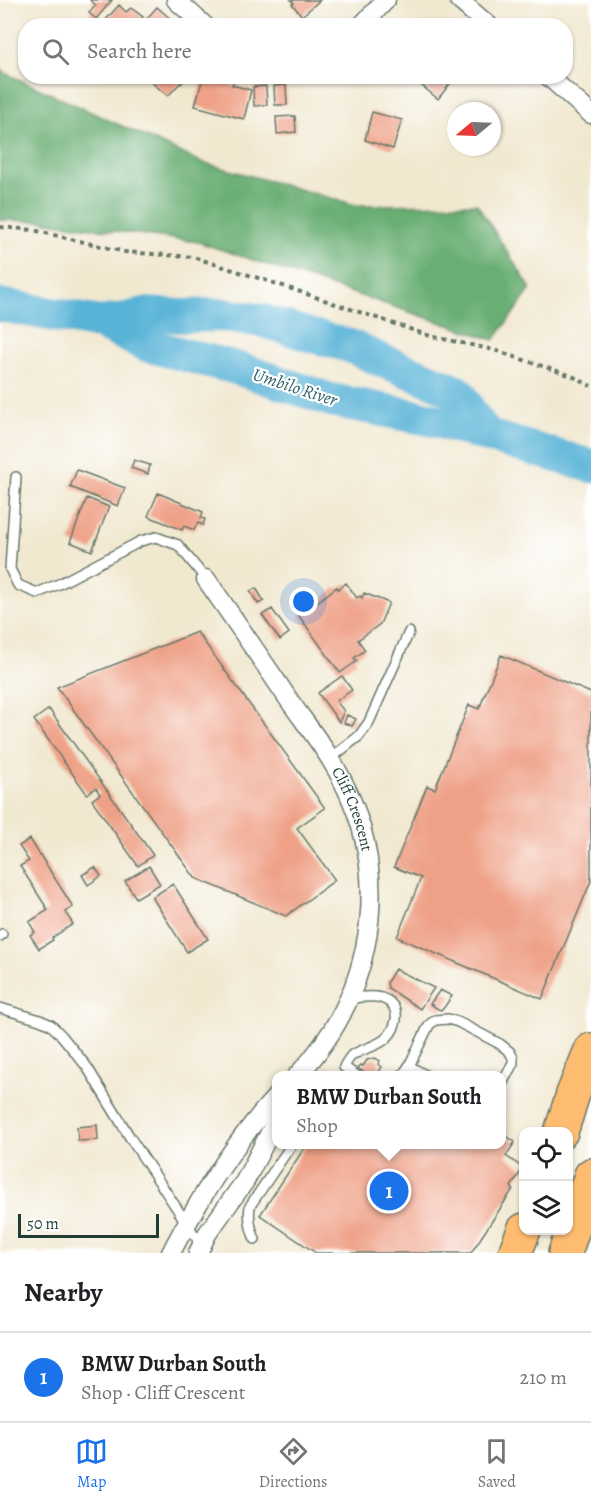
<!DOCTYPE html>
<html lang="en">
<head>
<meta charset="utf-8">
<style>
  body { margin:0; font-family:Alegreya,serif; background:#f2f2f2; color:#202124 }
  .controls { position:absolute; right:18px; bottom:18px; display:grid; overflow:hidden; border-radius:12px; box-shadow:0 2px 4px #0004 }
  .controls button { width:54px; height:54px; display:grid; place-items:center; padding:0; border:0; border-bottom:2px solid #e0e0e0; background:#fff; color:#202124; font:30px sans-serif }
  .compass { position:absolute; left:447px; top:102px; width:54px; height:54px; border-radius:50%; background:#fff; box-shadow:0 2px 4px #0004; rotate:251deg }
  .scale { position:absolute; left:18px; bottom:15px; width:141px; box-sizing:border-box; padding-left:6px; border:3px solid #1f3d34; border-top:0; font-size:16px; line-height:21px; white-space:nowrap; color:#1f3d34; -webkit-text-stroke:4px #fff; paint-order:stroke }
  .you { position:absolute; left:304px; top:602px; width:21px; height:21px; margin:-15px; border:4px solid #fff; border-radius:50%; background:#1a73e8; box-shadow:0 0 0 9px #1a73e833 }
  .badge { display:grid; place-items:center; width:39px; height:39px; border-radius:50%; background:#1a73e8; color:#fff; font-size:20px; font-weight:700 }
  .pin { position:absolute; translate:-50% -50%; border:3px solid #fff; box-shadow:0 2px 6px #0006 }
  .popup { position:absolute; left:272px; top:1071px; width:234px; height:78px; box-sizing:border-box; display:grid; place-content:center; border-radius:12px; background:#fff; filter:drop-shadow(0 2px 4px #0005); font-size:20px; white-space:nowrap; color:#757577 }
  .popup b { font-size:22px; color:#202124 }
  .popup::after { content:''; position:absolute; left:50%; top:100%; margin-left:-12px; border:12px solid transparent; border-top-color:#fff }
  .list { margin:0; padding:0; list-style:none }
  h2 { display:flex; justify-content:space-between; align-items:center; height:78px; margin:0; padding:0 24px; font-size:26px }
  h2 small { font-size:20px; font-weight:400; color:#757577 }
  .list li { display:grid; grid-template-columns:39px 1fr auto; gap:18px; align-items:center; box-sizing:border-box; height:90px; padding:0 24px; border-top:2px solid #e0e0e0 }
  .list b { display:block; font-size:22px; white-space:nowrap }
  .list p { margin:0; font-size:20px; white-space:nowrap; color:#757577 }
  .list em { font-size:20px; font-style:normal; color:#757577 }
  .icon { flex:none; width:33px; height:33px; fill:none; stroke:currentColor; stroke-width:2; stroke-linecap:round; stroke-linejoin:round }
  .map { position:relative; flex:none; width:591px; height:1253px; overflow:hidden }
  .search { position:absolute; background:#fff; box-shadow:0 2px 4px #0004; left:18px; right:18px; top:18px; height:66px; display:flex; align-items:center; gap:15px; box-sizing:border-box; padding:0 21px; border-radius:24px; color:#757577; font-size:22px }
  .sheet { height:168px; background:#fff }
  nav { display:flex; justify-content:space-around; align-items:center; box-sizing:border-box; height:84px; border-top:2px solid #e0e0e0; background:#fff; font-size:16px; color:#757577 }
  nav a { display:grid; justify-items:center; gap:3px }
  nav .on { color:#1a73e8 }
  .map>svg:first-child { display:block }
  .forest { fill:#69ae73; stroke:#447654; stroke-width:1.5 }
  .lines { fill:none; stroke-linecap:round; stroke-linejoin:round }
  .river { stroke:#59b3d7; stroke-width:34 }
  .building { fill:#efa187 }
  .lane-casing { stroke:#68796b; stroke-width:12 }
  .street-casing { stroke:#68796b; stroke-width:21 }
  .highway-casing { stroke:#68796b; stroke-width:36 }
  .path { stroke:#68796b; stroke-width:4; stroke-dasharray:4.5 4.5; stroke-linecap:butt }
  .lane { stroke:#fff; stroke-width:9 }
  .street { stroke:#fff; stroke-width:18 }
  .highway { stroke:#febc70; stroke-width:33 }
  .labels { text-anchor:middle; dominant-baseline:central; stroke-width:4.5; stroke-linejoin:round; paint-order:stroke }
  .street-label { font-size:16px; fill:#1f3d34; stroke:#fff }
  .water-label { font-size:18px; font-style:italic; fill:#306065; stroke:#fff }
</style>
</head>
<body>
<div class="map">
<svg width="591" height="1253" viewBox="0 0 591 1253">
  <rect width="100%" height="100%" fill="#fff"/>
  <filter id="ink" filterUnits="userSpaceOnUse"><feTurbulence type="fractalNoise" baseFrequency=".0167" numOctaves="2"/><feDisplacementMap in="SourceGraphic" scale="12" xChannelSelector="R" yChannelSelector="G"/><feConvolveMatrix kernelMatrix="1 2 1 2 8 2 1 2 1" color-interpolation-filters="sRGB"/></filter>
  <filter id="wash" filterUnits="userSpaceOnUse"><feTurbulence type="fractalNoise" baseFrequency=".008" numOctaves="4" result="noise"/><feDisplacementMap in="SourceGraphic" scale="24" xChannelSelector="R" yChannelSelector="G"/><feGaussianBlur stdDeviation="1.35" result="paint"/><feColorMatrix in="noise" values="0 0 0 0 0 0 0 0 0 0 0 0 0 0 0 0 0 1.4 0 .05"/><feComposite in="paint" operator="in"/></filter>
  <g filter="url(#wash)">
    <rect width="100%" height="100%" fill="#f1e8d0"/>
    <path class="forest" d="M0,68L5,73L201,162L356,205L477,204L531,289L494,340L198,242L39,221L0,220Z"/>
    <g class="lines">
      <path class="river" d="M0,305L100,323L146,345L240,369L331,400L434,420L591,466
        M100,323L131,318L144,314L181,316L223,315L264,321L309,335L350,346L376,358L437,383L459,393L474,418L488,436"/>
    </g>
    <g id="blocks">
      <path class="building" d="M90,0H112L96,19L89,13L96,5Z
        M291,0H320L302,16L292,4L294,3Z
        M119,5L126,12L131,8L143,17L140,21L141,25L157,7L172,20L167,26H108L104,22Z
        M156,76H188L181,84L180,83L168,96L151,82Z
        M207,76H236L232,85L251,90L244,119L195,106L203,77L214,79Z
        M410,76H456L438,99Z
        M286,85L287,105H275L274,86Z
        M266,86L267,105L254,106L253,87Z
        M372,112L402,120L393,149L365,140Z
        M295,116L296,132L277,134L276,117Z
        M134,460L150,465L148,474L131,468Z
        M77,470L125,488L118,506L70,487Z
        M158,493L203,512L201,518L205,519L203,525L198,523L194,530L184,526L182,530L148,516Z
        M87,498L109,507L92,551L70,542Z
        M346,583L357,598L360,596L362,598L364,593L389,603L380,624L358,640L365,650L354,658L357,661L340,673L299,616L337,587L338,589Z
        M256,588L264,601L258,604L250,591Z
        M272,609L289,633L280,640L262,615Z
        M197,632L325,808L297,828L335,880L286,916L195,878L57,687Z
        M501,655L591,693V881L542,999L397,937L421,878L394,867L427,786L435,789L469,705L479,709Z
        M342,676L352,690L336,701L344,711L339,722L318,693Z
        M49,709L153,855L138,866L92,800L100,794L96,788L87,794L34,720Z
        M347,715L356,719L352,726L344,723Z
        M30,839L73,907L65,912L73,924L52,938L53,940L39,949L30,935L35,932L29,922L48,910L20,866L29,861L19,846Z
        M149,866L160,884L136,898L125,881Z
        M95,867L101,876L88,885L82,875Z
        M173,884L208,939L187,952L152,897Z
        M395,969L434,988L420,1009L388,988L387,982Z
        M440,990L452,996L443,1009L441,1010L438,1009L430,1004Z
        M375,1058L380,1061L378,1064L382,1067L376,1076H369L358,1068L361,1065L363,1066L367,1060Z
        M97,1125L98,1140L78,1141L77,1127Z
        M502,1133L515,1142L506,1156L523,1168L511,1187L513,1189L471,1253H316L260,1215L307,1144H502Z"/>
    </g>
  </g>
  <g filter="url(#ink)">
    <use href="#blocks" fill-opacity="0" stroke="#68796b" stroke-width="1.5"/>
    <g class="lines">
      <g class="lane-casing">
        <path id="lane" d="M16,477L10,569L18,585L37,593L59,584L141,541L156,537L178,545L206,579
          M330,759L359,736L369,722L409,632
          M0,936L2,934
          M350,998C364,997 384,993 393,1006C397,1012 397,1018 395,1024C390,1041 376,1045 360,1051C358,1053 354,1053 352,1055C349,1058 346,1063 344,1067L357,1076
          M0,1008L40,1020L51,1025L62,1036L87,1067L131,1139L201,1245
          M409,1066L427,1076
          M402,1076L409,1066L429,1025L435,1020L448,1019L458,1022L500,1044L510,1052L513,1058V1063L502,1084
          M255,1239C250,1228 248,1219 250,1206L292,1144"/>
      </g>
      <g class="street-casing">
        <g id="street">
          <path d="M176,0L205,26"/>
          <path d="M459,0L489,26"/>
          <path d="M361,26L386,0"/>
          <path d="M548,76L591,114"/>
          <path id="s1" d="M206,579C234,619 262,660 289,700C303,720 318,739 331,760C367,819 379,880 365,948C355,996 331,1040 297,1076"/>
          <path d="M171,1253C180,1234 191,1217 201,1199C223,1163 247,1128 276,1097"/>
          <path d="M198,1253L207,1234L245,1181L276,1121"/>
        </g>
      </g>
      <g class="highway-casing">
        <path id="highway" d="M561,1132L573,1094L591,1050
          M515,1253L524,1230
          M565,1253L591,1175"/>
      </g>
      <path class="path" d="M0,227L33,230L125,252L193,257L280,285L430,336L494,350L572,376L591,386"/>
      <use href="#lane" class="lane"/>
      <use href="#street" class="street"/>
      <use href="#highway" class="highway"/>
    </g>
  </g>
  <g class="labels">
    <g class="street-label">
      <text stroke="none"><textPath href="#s1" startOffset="274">Cliff Crescent</textPath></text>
    </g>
    <g class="water-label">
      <text transform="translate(295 387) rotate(18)">Umbilo River</text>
    </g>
  </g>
</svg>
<div class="controls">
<button><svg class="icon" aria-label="locate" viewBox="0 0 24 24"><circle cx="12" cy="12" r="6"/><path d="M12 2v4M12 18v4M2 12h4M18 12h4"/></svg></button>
<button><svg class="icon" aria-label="layers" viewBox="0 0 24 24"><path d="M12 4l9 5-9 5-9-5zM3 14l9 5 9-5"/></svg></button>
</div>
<svg class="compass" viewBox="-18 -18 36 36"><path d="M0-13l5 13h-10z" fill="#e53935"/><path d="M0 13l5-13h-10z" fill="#757577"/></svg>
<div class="scale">50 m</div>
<div class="you"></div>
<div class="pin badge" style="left:389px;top:1191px">1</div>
<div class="popup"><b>BMW Durban South</b>Shop</div>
<div class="search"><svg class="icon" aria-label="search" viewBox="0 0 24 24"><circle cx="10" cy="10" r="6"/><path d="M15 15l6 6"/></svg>Search here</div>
</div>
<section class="sheet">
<h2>Nearby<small></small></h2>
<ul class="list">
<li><span class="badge">1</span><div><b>BMW Durban South</b><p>Shop · Cliff Crescent</p></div><em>210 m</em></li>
</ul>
</section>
<nav>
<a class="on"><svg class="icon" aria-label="map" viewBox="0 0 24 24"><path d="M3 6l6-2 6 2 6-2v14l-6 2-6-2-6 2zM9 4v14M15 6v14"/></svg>Map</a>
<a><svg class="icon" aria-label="directions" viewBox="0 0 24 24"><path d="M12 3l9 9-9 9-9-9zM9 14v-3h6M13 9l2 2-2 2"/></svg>Directions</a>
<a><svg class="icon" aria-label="saved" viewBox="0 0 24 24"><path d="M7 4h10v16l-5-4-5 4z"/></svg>Saved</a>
</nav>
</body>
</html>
